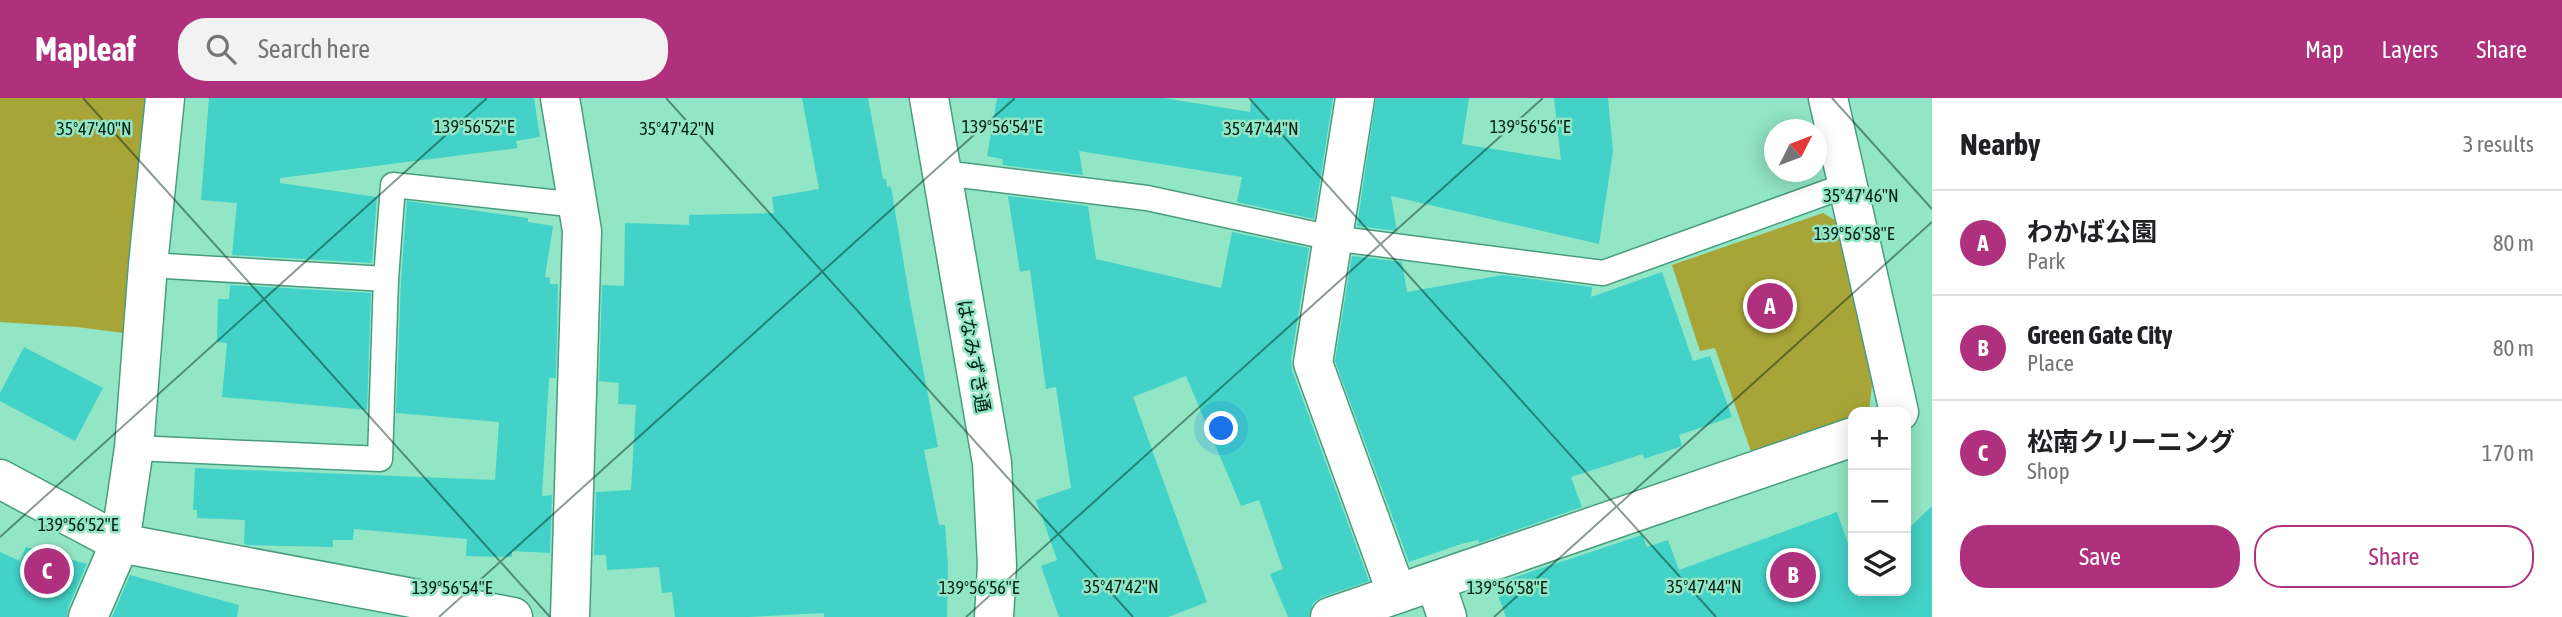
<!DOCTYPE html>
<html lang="en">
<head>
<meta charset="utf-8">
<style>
  body { margin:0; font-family:"Asap Condensed","Noto Sans JP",sans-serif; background:#f2f2f2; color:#202124 }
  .controls { position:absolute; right:21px; bottom:21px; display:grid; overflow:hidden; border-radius:14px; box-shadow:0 4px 18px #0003 }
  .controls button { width:63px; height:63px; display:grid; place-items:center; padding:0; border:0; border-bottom:2px solid #e0e0e0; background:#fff; color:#202124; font:35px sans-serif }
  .compass { position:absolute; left:1764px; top:21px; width:63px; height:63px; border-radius:50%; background:#fff; box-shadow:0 4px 18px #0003; rotate:48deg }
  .you { position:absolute; left:1222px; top:331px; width:24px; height:24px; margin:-18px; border:5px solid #fff; border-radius:50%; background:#1a73e8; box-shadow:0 0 0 10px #1a73e833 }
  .badge { display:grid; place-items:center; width:46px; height:46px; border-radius:50%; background:#af307d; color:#fff; font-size:23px; font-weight:700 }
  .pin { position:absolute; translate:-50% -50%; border:4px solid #fff; box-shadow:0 2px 7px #0006 }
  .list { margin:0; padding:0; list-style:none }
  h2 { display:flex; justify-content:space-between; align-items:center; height:91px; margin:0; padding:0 28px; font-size:30px }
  h2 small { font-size:23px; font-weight:400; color:#757577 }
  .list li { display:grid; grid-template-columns:46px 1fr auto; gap:21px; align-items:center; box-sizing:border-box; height:105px; padding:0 28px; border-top:2px solid #e0e0e0 }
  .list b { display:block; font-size:26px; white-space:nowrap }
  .list p { margin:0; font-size:23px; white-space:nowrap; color:#757577 }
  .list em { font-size:23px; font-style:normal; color:#757577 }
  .actions { display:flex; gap:14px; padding:21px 28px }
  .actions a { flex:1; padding:16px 0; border:2px solid #af307d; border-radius:28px; text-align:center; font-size:24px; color:#af307d }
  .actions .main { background:#af307d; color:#fff }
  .icon { flex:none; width:38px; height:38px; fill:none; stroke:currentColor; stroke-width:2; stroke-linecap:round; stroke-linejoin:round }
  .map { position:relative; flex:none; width:1932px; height:519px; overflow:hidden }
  header { display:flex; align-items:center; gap:42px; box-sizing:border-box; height:98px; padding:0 35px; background:#af307d; color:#fff }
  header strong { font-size:33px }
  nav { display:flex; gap:38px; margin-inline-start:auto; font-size:24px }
  .search { width:490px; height:63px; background:#f2f2f2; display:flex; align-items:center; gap:18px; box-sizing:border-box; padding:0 24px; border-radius:28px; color:#757577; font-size:26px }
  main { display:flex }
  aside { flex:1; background:#fff }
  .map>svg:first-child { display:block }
  .green { fill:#a8a538 }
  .building { fill:#43d2c7 }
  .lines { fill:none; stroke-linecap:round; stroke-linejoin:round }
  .service-casing { stroke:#489d7f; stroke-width:27 }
  .minor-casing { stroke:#489d7f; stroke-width:41 }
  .tertiary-casing { stroke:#489d7f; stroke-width:41 }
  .service { stroke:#fff; stroke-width:24 }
  .minor { stroke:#fff; stroke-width:38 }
  .tertiary { stroke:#fff; stroke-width:38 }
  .ticks { fill:none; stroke:#001f14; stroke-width:2; stroke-opacity:0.45 }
  .labels { text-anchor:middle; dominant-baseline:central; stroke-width:5; stroke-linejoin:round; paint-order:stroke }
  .street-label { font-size:19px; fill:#001f14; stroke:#92e6c6 }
  .ticks-label { font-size:18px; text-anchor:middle; fill:#001f14; stroke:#92e6c6; stroke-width:5; stroke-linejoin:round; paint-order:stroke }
</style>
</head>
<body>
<header>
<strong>Mapleaf</strong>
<div class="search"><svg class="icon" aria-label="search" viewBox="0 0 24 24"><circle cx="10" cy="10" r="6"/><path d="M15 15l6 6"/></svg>Search here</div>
<nav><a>Map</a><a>Layers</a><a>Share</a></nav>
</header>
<main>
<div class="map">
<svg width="1932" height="519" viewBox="0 0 1932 519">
  <rect width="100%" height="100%" fill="#92e6c6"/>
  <path class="green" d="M0,0H151L131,236L77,229L0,224Z
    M1823,115L1836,123L1872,286L1869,314H1853V322L1752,356L1715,250L1700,253L1672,167Z"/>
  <path class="building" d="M209,0H534L540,39L516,43L518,50L280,80V85L377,99L372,165L232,157L237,105L201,102Z
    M802,0H868L883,81H886L887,89L891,88L910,203L938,349L924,352L939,427H945L948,467L947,519H824V515L748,519H675L672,494L662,495L659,469L607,472L606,457H594L596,394L631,392L636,307L618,306L619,285L599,283L602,187L624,188L625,125L689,127V117L774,115L772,99L819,91Z
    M997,0H1164L1250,14L1251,0H1333L1314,121L1237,104L1242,79L1079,53L1083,77L1003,67L1002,61L987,58Z
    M1376,0H1469L1462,46L1561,62L1554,0H1608L1613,53L1599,146L1391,98L1397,133L1357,128Z
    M1008,98L1088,108L1096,161L1221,190L1232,134L1309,150L1291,262L1292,272L1369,483L1322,499L1313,505L1309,519H1288L1270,476L1283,471L1259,402L1241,408L1186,278L1133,299L1207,504L1168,519H1059L1041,468L1057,462L1036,402L1071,390L1056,289L1046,291L1030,172L1020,174Z
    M407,103L528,120V124L553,128L545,179L550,180V186H558L556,280H549L542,398L552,397L550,455L512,453V459L466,458L467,441L354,431L353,442H333V449L248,447L244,446L245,422L197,420V412H193L195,370L495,382L499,324L396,315L401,182Z
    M1352,158L1402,164L1407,194L1503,177L1592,189L1591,199L1662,174L1693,263L1710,258L1732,319L1679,337L1682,348L1644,361L1643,356L1571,379L1582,409L1479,445L1478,442L1461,446L1409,464L1335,263Z
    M230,187L371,195L367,312L222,299L227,245L217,244L218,201H229Z
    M24,249L103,290L75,343L0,303V295Z
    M1932,408V519H1506L1494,486L1642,437L1647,449L1668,442L1679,472L1837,414L1853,460V493H1906V433Z
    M26,449L87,466L68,510L67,519H0V454L20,463Z
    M130,477L239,507L237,519H112Z"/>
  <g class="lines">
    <g class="service-casing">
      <path id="service" d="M943,75L1147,100L1332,140L1603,175L1847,87
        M148,167L386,181
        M134,350L380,361L386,181L393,87L578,107"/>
    </g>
    <g class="minor-casing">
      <path id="minor" d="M560,0L582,133L570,519
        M1355,0L1313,265L1397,496
        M1828,0L1899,314
        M0,381L120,445L513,519
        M1435,483L1447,519
        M88,519L120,445L134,350L148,167L165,0
        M1330,519L1853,339"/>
    </g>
    <g class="tertiary-casing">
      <path id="tertiary" d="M929,0L992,365L997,467L994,519"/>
    </g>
    <use href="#service" class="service"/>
    <use href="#minor" class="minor"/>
    <use href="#tertiary" class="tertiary"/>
  </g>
  <path class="ticks" d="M83,0L550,519M666,0L1133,519M1249,0L1716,519M1832,0L1932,111M0,439L487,0M439,519L1015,0M966,519L1543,0M1494,519L1932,124"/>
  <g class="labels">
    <g class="street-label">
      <text transform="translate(974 258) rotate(80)">はなみずき通</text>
    </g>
  </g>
  <g class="ticks-label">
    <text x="1530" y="35">139°56'56"E</text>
    <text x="474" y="35">139°56'52"E</text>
    <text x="1002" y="35">139°56'54"E</text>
    <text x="94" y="37">35°47'40"N</text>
    <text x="677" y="37">35°47'42"N</text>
    <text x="1261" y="37">35°47'44"N</text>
    <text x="1861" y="104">35°47'46"N</text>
    <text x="1854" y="142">139°56'58"E</text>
    <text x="78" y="433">139°56'52"E</text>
    <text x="1121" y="495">35°47'42"N</text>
    <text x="1704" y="495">35°47'44"N</text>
    <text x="452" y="496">139°56'54"E</text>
    <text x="979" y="496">139°56'56"E</text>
    <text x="1507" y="496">139°56'58"E</text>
  </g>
</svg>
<div class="controls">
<button>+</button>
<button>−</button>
<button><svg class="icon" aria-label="layers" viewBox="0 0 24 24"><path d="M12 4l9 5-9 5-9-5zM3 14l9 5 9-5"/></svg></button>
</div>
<svg class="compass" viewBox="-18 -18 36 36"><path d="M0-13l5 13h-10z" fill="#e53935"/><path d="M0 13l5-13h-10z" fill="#757577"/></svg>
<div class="you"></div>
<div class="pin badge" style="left:1770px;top:208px">A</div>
<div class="pin badge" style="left:1793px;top:477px">B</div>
<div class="pin badge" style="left:47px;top:473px">C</div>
</div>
<aside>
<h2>Nearby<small>3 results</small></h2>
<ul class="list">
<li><span class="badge">A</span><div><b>わかば公園</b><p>Park</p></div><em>80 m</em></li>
<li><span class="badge">B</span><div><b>Green Gate City</b><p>Place</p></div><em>80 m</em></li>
<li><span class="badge">C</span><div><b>松南クリーニング</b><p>Shop</p></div><em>170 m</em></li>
</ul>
<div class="actions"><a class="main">Save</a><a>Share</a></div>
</aside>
</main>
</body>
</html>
